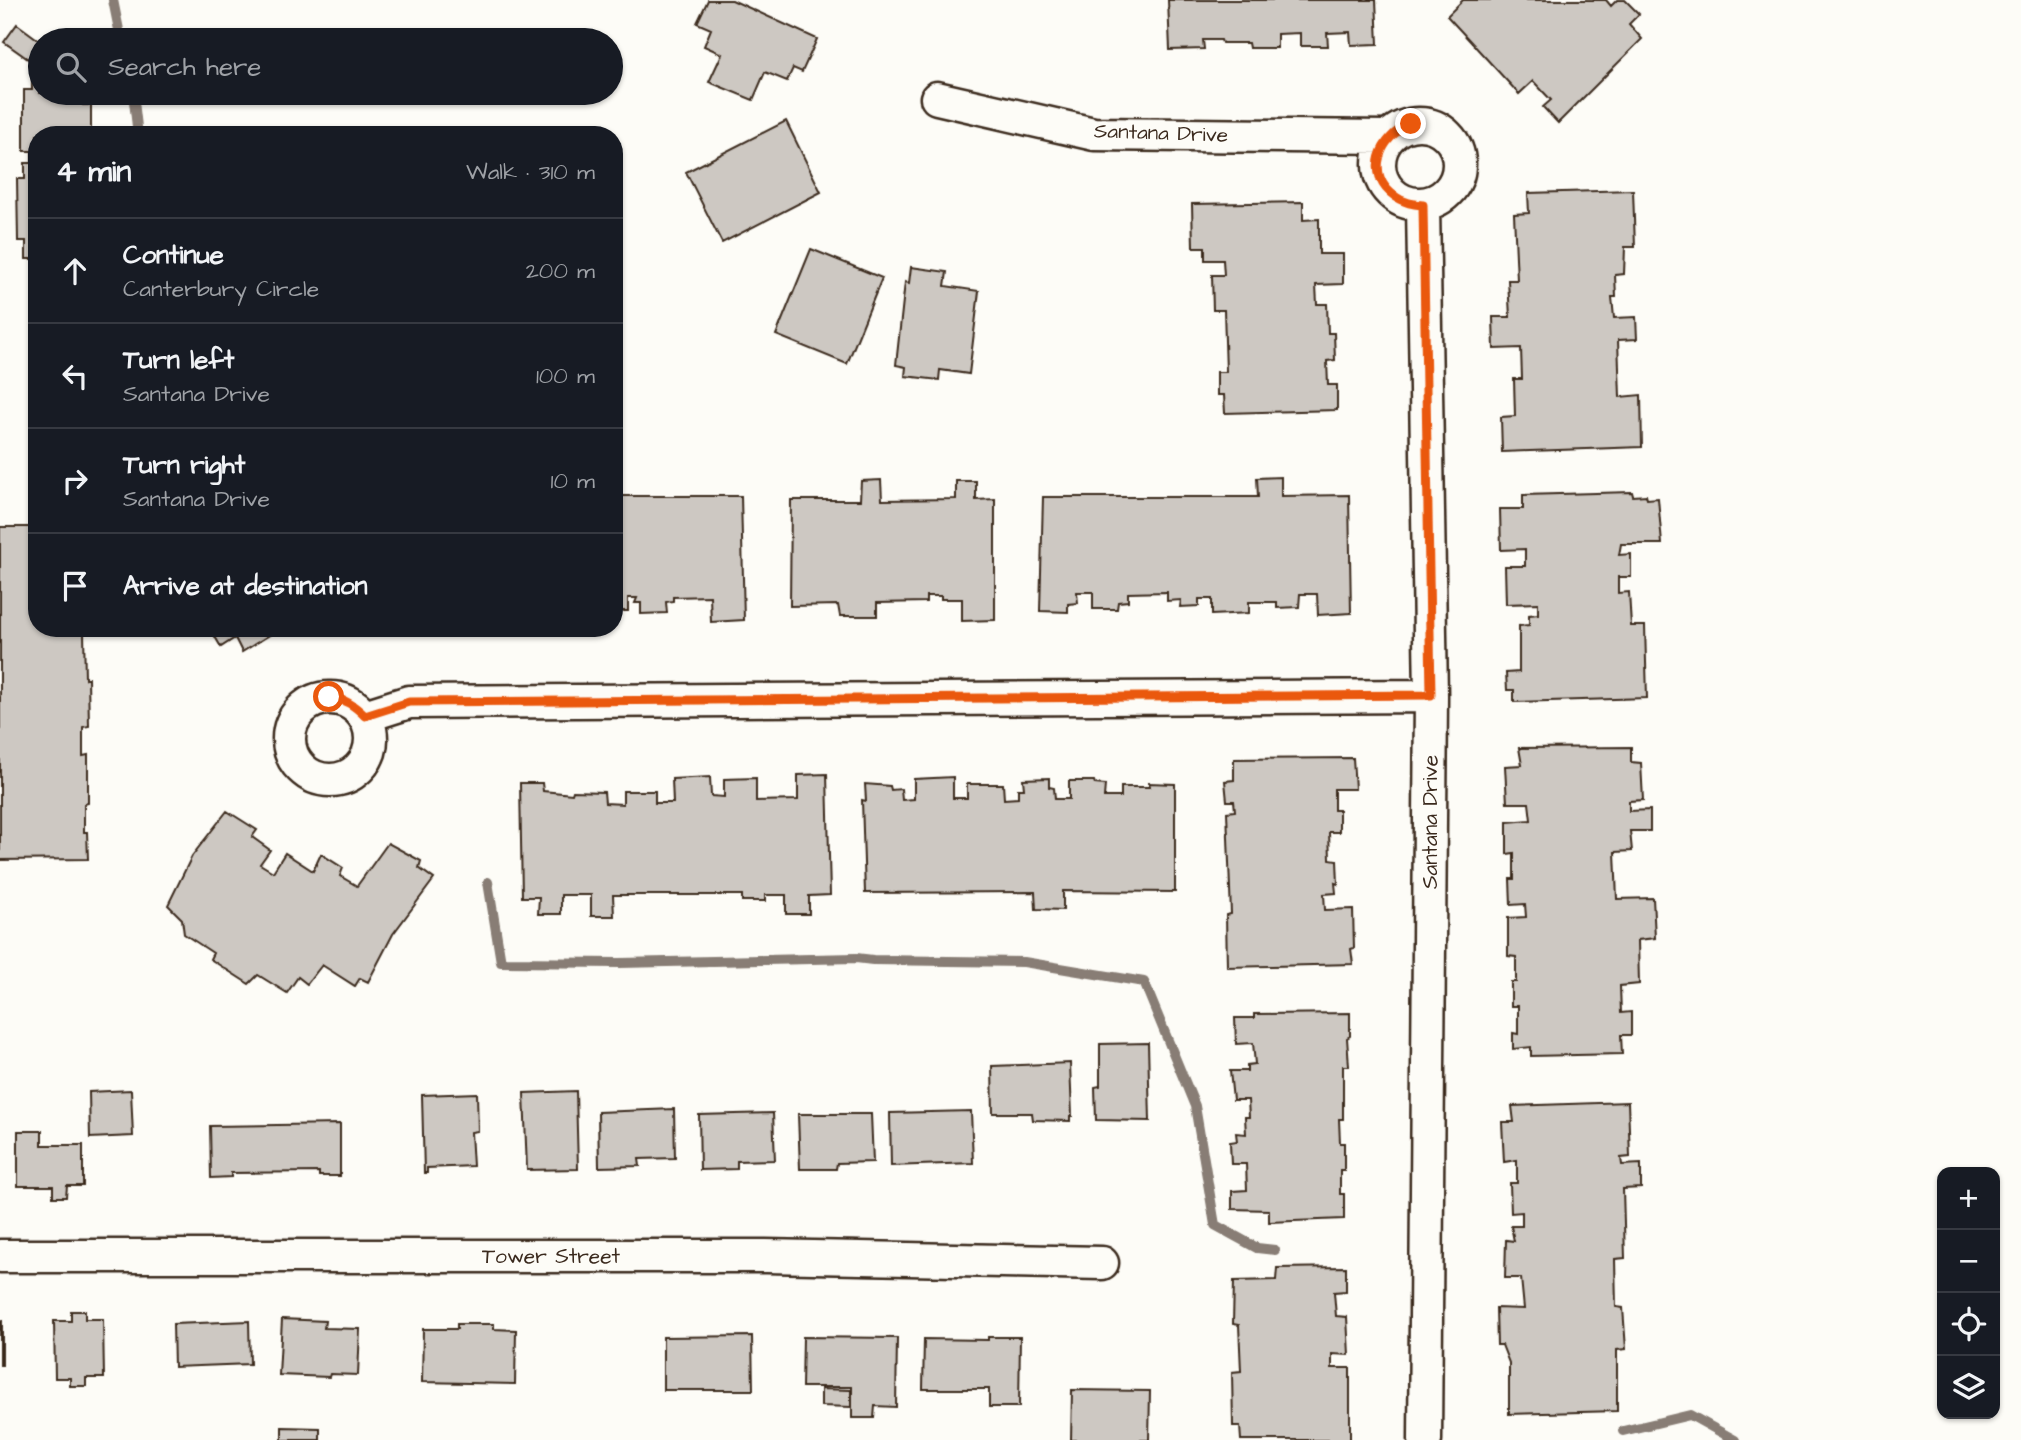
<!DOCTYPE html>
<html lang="en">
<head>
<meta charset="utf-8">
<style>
  body { margin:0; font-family:"Architects Daughter",sans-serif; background:#20242c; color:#f1f3f6 }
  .controls { position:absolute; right:21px; bottom:21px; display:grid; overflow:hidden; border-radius:14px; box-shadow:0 2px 5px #0004 }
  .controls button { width:63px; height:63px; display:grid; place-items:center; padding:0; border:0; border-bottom:2px solid #363941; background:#171b24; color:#f1f3f6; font:35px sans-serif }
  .stop { position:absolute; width:21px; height:21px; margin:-16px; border:5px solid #ea580c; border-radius:50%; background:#fff }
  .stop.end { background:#ea580c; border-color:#fff; box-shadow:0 2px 7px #0008 }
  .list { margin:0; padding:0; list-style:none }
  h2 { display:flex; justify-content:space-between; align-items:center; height:91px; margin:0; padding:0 28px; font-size:30px }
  h2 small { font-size:23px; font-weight:400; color:#9ea1a6 }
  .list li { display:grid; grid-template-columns:46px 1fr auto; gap:21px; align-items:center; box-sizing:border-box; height:105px; padding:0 28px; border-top:2px solid #363941 }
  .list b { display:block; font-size:26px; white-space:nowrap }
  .list p { margin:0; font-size:23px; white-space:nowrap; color:#9ea1a6 }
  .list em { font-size:23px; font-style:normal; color:#9ea1a6 }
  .icon { flex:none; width:38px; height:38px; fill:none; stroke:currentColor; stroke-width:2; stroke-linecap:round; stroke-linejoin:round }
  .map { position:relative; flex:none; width:2021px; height:1440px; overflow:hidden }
  .search { position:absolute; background:#171b24; box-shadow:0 2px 5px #0004; left:28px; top:28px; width:595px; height:77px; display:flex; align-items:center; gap:18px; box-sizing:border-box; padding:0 24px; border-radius:38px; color:#9ea1a6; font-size:26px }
  .panel { position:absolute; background:#171b24; box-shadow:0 2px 5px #0004; left:28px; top:126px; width:595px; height:511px; border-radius:28px }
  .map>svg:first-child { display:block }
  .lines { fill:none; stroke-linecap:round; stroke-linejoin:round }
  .stream { stroke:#887d74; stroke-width:10 }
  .building { fill:#cdc8c2; stroke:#3b2a1e; stroke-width:2 }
  .street-casing { stroke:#3b2a1e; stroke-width:37 }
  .street { stroke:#fdfcf7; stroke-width:32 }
  .route { stroke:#ea580c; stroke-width:9 }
  .labels { text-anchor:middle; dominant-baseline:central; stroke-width:7; stroke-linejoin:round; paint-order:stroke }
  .street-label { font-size:21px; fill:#3b2a1e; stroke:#fdfcf7 }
</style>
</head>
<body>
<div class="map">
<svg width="2021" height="1440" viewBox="0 0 2021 1440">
  <rect width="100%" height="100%" fill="#fdfcf7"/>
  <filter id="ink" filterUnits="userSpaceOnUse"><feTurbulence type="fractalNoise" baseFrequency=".0143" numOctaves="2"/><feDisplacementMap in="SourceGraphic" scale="14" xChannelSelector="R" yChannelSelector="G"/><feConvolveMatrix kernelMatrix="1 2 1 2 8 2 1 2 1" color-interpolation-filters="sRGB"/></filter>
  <g filter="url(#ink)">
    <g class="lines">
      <path class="stream" d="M113,0L121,40
        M133,93L138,135
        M488,882L501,962L620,963L856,958L873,960L1024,962L1144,982L1195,1106L1215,1225L1257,1248L1275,1250
        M1623,1431L1690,1415L1735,1440"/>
    </g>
    <path class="building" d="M708,0H732L817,39L802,72L793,68L787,81L765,72L753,100L709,82L722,54L704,46L711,29L697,23Z
      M1168,0H1376L1378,44L1351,45L1350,32L1327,33L1328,46H1300V33L1277,34V48H1249L1248,43H1222L1221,40H1203L1204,49L1170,50Z
      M1463,0H1606L1611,6L1617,0H1625L1639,14L1629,24L1642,39L1558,123L1543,107L1551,100L1533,81L1519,94L1447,16Z
      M17,24L40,41L28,59L4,42Z
      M32,71H40V93H83V105H91V135H37V259H26V241H18L17,179H25V163H32V151H24V90H32Z
      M786,121L821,192L722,243L686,172Z
      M1633,190L1635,247H1625L1624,274L1615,275L1616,297H1612L1614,318L1636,317L1637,339L1618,340L1620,397L1641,395L1642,447L1502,452L1501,417L1515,416L1514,379H1522L1521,348L1494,349L1493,317H1510L1508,280H1517L1514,214L1529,213L1528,193Z
      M1303,202V220L1319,219V254H1343V284L1316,285L1317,304H1327L1328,333H1334L1335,360L1327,361L1328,385H1337V410L1225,413L1224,395H1217V372H1226L1224,310H1213L1212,275H1224L1223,260H1205V247H1193L1192,204Z
      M811,249L882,278L847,364L776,335Z
      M911,267L947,272L945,286L979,291L969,374L940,370L939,380L905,376L906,367L896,365L905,282L909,283Z
      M1281,477V496L1349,495L1351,613L1318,615L1317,594H1300L1299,607L1277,608V602H1249V613L1212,615V599H1199V606L1180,607L1181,600L1167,601V592L1128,593V601L1118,602L1117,609H1093V592H1077L1078,603L1068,604V612L1040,611L1043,497H1258L1257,478Z
      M881,480L882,500L956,499V481H976V500L995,499V620L962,621V599H941V596H926V602L877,603V616H840L838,605L790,606L791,500H860L861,481Z
      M1632,492L1633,496L1646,495L1647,499L1658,498L1662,544H1621L1619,555L1631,554V577H1618V593L1629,592L1631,626H1645L1647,698L1514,702V690H1507L1506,673L1519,672V626L1529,625V615L1538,614V603L1506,604L1505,566H1525V549L1501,550L1500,509H1523V495Z
      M614,496H741L744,620L711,622L710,596L673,597V601L666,602L667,613L641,614V603H635L637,598H628V611H614Z
      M0,527H37V628H88V632H84L85,679L88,678L89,726L83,727V756L88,755V803L84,804V832H87L88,859L0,860Z
      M210,628H274L276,631L242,652L235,638L221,647Z
      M1631,747V762L1641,763L1643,800L1629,801V811L1650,810V831H1630L1632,851L1615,852L1617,899L1653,898L1655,938L1638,940L1639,984L1620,986L1621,1013L1631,1012V1035H1621L1622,1054L1531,1056V1047L1513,1049V1033L1518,1034V1006H1511V982H1516V957L1508,956V918L1526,917L1525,904L1511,905L1510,879H1514V853L1507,854V822L1531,820L1529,803H1507L1505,766L1522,765L1519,748Z
      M1353,758L1355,789H1334V810H1339V832H1329L1330,859L1337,860L1338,884L1335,883L1336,893L1324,894L1325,910L1353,909L1354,948L1351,949L1353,964L1227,967L1226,915L1231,914L1227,812L1235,811L1234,801H1227L1225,781L1234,780V759Z
      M827,774L830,895L809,896V914H786V895H765V901H742V895H613L614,916H591V895H561V914H538L539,897H522L520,783H542L543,791L572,794L573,791L604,792L605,803L623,804V791H655V803H673L672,779L710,777L711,796L724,797V779L756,778V801L798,800V775Z
      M953,777V798H967V784H1003L1004,799L1018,798V789H1024L1023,779L1049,778V787L1054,788L1055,799H1069V781H1094L1095,784L1105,785L1104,797H1121V787H1150L1149,783L1175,784V892L1063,891V910L1036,909L1035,892L865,893L862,800L866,801L865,784L890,786L891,790L901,789L902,800L914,799V779Z
      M227,811L257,830L252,837L270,850L260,864L273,872L285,853L313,871L321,854L343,868L340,876L357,886L388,843L421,861L419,868L434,879L393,934L368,982L360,978L355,986L322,965L307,984L298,977L287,993L258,975L249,984L210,959L213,953L184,934L182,919L168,905L192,856Z
      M1350,1013V1036L1347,1038L1349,1066H1343V1119H1339L1340,1143H1344V1170H1340V1194H1344V1219L1269,1222V1210L1232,1209V1191L1247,1190L1246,1164H1231L1230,1142L1237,1141L1236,1133L1246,1134L1245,1117H1249L1248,1100H1233L1230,1071H1247V1065L1255,1064L1253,1043L1236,1044L1235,1018H1254V1014Z
      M1148,1043L1150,1121L1096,1120L1095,1087L1100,1086V1044Z
      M1070,1063L1072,1116H1070V1121L1033,1120L1032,1113H993L992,1066Z
      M131,1090L133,1136L90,1138L89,1092Z
      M576,1091L578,1169L527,1170L524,1093Z
      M477,1093L478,1131L471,1132L473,1166L427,1168V1173H424L422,1095Z
      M1628,1102L1630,1157L1621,1158L1622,1165L1641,1164V1188L1623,1189L1625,1258L1615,1259L1616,1307L1623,1308L1626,1349L1617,1350V1411L1509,1414V1363L1502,1345H1497L1496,1308L1524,1309L1521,1278H1505L1506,1240L1514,1241L1511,1226H1522V1212L1511,1213L1510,1183H1517V1160L1504,1162L1502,1122H1514L1512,1106Z
      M674,1109L675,1158L639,1159L640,1166L599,1167L598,1112Z
      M971,1111L973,1163L891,1166L890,1113Z
      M773,1113L775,1160L737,1161V1169L700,1170L699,1115Z
      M798,1114H871L873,1162L837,1163L836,1169H800Z
      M340,1124V1176H319V1172L231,1173V1177L211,1178L210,1126Z
      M18,1131H42V1145H83V1186H67L66,1197H53V1186H18Z
      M1346,1267V1291L1334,1292L1336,1316L1347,1317L1349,1355L1332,1354V1368H1350V1440H1241L1240,1426H1233L1232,1372L1241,1371L1239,1325L1233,1324L1234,1281L1276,1280L1277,1268Z
      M71,1311H85V1319H103L104,1378H86V1386H70V1378H55L54,1321H71Z
      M282,1319L325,1321L324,1328L360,1329L358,1375L330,1374L329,1377L279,1375Z
      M0,1321H2V1365H0Z
      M249,1321L250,1364L174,1367L173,1324Z
      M457,1324H494V1329L516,1330L515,1384L422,1382L423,1329H457Z
      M752,1336L753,1390H663V1337Z
      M803,1337L897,1338L896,1407L875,1406L874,1418H852V1387H802Z
      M988,1337H1020L1019,1407H989V1389H923L924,1339L988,1340Z
      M821,1389L851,1390V1407L821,1406Z
      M1072,1390L1150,1391L1149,1440H1071Z
      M282,1427L320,1428V1440H282Z"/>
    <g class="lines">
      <g class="street-casing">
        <path id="street" d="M937,98L1094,134L1388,137
          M1379 164a40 40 0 1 1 80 0a40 40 0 1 1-80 0Z
          M1423,205L1431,696L1425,1440
          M289 739a41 41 0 1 1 82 0a41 41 0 1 1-82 0Z
          M365,716L409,702L1431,696
          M0,1256H766L1102,1263"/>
      </g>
      <use href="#street" class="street"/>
    </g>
  </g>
  <g class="lines" filter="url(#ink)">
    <path class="route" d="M329,697C345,699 354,705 365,716L409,702L1431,695L1423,205C1414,204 1404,203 1396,197C1364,176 1379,136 1411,124"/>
  </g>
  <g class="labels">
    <g class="street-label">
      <text transform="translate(1161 133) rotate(2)">Santana Drive</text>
      <text transform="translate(1430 822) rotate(-90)">Santana Drive</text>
      <text x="551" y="1256">Tower Street</text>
    </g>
  </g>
</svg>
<div class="controls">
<button>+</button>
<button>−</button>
<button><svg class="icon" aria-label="locate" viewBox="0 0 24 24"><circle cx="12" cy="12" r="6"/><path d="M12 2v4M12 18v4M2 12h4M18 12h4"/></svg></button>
<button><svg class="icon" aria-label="layers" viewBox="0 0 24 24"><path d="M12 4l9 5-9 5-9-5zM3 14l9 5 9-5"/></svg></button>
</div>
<div class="stop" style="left:329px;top:697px"></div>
<div class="stop end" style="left:1411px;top:124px"></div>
<div class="search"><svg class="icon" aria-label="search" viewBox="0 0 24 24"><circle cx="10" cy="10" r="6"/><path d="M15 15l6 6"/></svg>Search here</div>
<section class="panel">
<h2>4 min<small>Walk · 310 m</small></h2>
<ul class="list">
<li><svg class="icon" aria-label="ahead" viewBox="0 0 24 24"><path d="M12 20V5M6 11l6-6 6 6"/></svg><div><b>Continue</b><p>Canterbury Circle</p></div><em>200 m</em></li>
<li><svg class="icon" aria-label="left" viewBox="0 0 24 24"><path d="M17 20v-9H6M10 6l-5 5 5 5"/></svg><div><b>Turn left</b><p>Santana Drive</p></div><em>100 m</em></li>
<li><svg class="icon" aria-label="right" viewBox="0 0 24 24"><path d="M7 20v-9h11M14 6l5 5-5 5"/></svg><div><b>Turn right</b><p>Santana Drive</p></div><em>10 m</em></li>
<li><svg class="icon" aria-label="arrive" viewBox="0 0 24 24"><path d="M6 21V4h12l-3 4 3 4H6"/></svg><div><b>Arrive at destination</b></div></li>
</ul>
</section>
</div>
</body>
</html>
